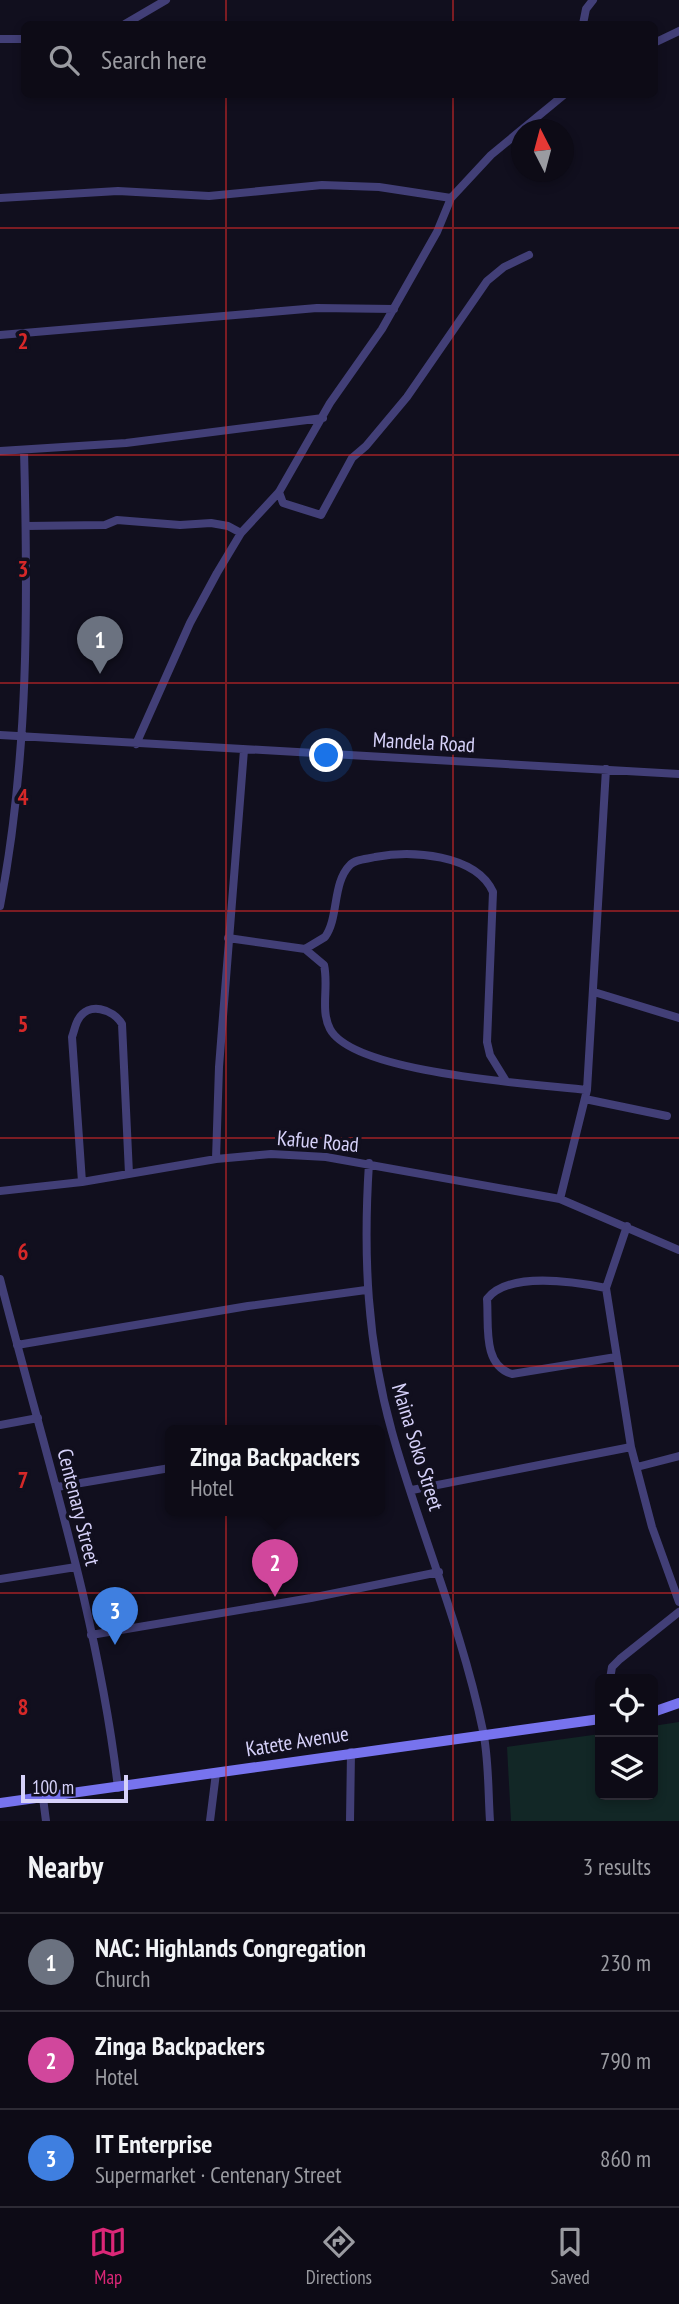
<!DOCTYPE html>
<html lang="en">
<head>
<meta charset="utf-8">
<style>
  body { margin:0; font-family:"PT Sans Narrow",sans-serif; background:#1b1923; color:#f1f3f6 }
  .controls { position:absolute; right:21px; bottom:21px; display:grid; overflow:hidden; border-radius:10px; box-shadow:0 4px 10px #0003 }
  .controls button { width:63px; height:63px; display:grid; place-items:center; padding:0; border:0; border-bottom:2px solid #2d2b35; background:#0d0b16; color:#f1f3f6; font:35px sans-serif }
  .compass { position:absolute; left:511px; top:119px; width:63px; height:63px; border-radius:50%; background:#0d0b16; box-shadow:0 4px 10px #0003; rotate:354deg }
  .scale { position:absolute; left:21px; bottom:18px; width:107px; box-sizing:border-box; padding-left:7px; border:4px solid #d6d1f9; border-top:0; font-size:19px; line-height:24px; white-space:nowrap; color:#d6d1f9; -webkit-text-stroke:5px #110f1e; paint-order:stroke }
  .you { position:absolute; left:327px; top:756px; width:24px; height:24px; margin:-18px; border:5px solid #fff; border-radius:50%; background:#1a73e8; box-shadow:0 0 0 10px #1a73e833 }
  .badge { display:grid; place-items:center; width:46px; height:46px; border-radius:50%; background:#db2777; color:#fff; font-size:23px; font-weight:700 }
  .pin { position:absolute; translate:-50% -58px; filter:drop-shadow(0 2px 4px #0008) }
  .pin::after { content:''; position:absolute; top:37px; width:24px; height:21px; background:inherit; clip-path:polygon(0 0,100% 0,50% 100%) }
  .popup { position:absolute; left:165px; top:1425px; width:220px; height:91px; box-sizing:border-box; display:grid; place-content:center; border-radius:10px; background:#0d0b16; filter:drop-shadow(0 2px 5px #0005); font-size:23px; white-space:nowrap; color:#9a9ba1 }
  .popup b { font-size:26px; color:#f1f3f6 }
  .popup::after { content:''; position:absolute; left:50%; top:100%; margin-left:-14px; border:14px solid transparent; border-top-color:#0d0b16 }
  .list { margin:0; padding:0; list-style:none }
  h2 { display:flex; justify-content:space-between; align-items:center; height:91px; margin:0; padding:0 28px; font-size:30px }
  h2 small { font-size:23px; font-weight:400; color:#9a9ba1 }
  .list li { display:grid; grid-template-columns:46px 1fr auto; gap:21px; align-items:center; box-sizing:border-box; height:98px; padding:0 28px; border-top:2px solid #2d2b35 }
  .list b { display:block; font-size:26px; white-space:nowrap }
  .list p { margin:0; font-size:23px; white-space:nowrap; color:#9a9ba1 }
  .list em { font-size:23px; font-style:normal; color:#9a9ba1 }
  .icon { flex:none; width:38px; height:38px; fill:none; stroke:currentColor; stroke-width:2; stroke-linecap:round; stroke-linejoin:round }
  .map { position:relative; flex:none; width:679px; height:1821px; overflow:hidden }
  .search { position:absolute; background:#0d0b16; box-shadow:0 4px 10px #0003; left:21px; right:21px; top:21px; height:77px; display:flex; align-items:center; gap:18px; box-sizing:border-box; padding:0 24px; border-radius:10px; color:#9a9ba1; font-size:26px }
  .sheet { height:385px; background:#0d0b16 }
  nav { display:flex; justify-content:space-around; align-items:center; box-sizing:border-box; height:98px; border-top:2px solid #2d2b35; background:#0d0b16; font-size:19px; color:#9a9ba1 }
  nav a { display:grid; justify-items:center; gap:4px }
  nav .on { color:#db2777 }
  .map>svg:first-child { display:block }
  .green { fill:#122726 }
  .lines { fill:none; stroke-linecap:round; stroke-linejoin:round }
  .street { stroke:#423f77; stroke-width:8 }
  .secondary { stroke:#7773ee; stroke-width:10 }
  .grid { fill:none; stroke:#d62828; stroke-width:2; stroke-opacity:0.55 }
  .labels { text-anchor:middle; dominant-baseline:central; stroke-width:7; stroke-linejoin:round; paint-order:stroke }
  .street-label { font-size:21px; fill:#d6d1f9; stroke:#110f1e }
  .grid-label { font-size:23px; text-anchor:middle; font-weight:bold; fill:#d62828; stroke:#110f1e; stroke-width:7; stroke-linejoin:round; paint-order:stroke }
</style>
</head>
<body>
<div class="map">
<svg width="679" height="1821" viewBox="0 0 679 1821">
  <rect width="100%" height="100%" fill="#110f1e"/>
  <path class="green" d="M679,1722V1821H511L507,1747L600,1734V1795H653V1726Z"/>
  <g class="lines">
    <path class="street" d="M125,24L166,0
      M583,24L586,9L593,0
      M0,39H24
      M654,43L679,31
      M0,198L118,191L209,196L322,185L379,187L451,198
      M0,335L317,308L394,309
      M0,451L126,443L323,418
      M279,492L283,503L321,515L352,458L366,446L407,397L487,281L504,267L529,255
      M26,526L105,525L117,520L180,525L211,523L228,526L241,533
      M0,735L679,774
      M136,744L190,623L217,573L241,533L279,492L330,403L382,329L437,232L451,198L491,155L565,94
      M0,906C29,757 28,601 24,450
      M228,938L305,949L325,937C339,918 332,883 350,865C355,859 368,859 375,857C411,850 476,854 493,892L487,1042L490,1055L506,1081
      M305,949L324,965C329,986 320,1010 330,1029C354,1074 537,1084 587,1090
      M594,992L679,1018
      M585,1099L667,1116
      M216,1159L219,1067L244,750
      M369,1163C363,1255 367,1343 392,1432C420,1532 462,1628 483,1731C489,1760 488,1792 490,1821
      M82,1182L72,1037C74,1032 75,1025 78,1020C88,1001 113,1009 122,1024L129,1174
      M0,1191L82,1182L216,1159L271,1154L326,1157L560,1199L679,1250
      M560,1199L587,1090L606,769
      M627,1226L606,1288L631,1447L652,1527L679,1602
      M0,1279C43,1448 98,1615 118,1788
      M606,1288C576,1282 508,1271 487,1299C489,1325 482,1365 512,1374L616,1357
      M17,1345L248,1306L366,1290
      M0,1425L38,1418
      M637,1467L679,1456
      M57,1487L170,1468
      M412,1490L631,1447
      M0,1579L76,1567
      M91,1635L311,1598L439,1572
      M610,1679L612,1667L620,1659L679,1612
      M43,1798L46,1821
      M210,1821L216,1773
      M350,1821L351,1752"/>
    <path class="secondary" d="M653,1712L679,1703
      M0,1803L600,1719"/>
  </g>
  <path class="grid" d="M226,0V24M453,0V24M226,94V1821M453,94V1821M0,228H679M0,455H679M0,683H679M0,911H679M0,1138H679M0,1366H679M0,1593H679"/>
  <g class="labels">
    <g class="street-label">
      <text transform="translate(424 742) rotate(3)">Mandela Road</text>
      <text transform="translate(318 1141) rotate(5)">Kafue Road</text>
      <text transform="translate(418 1447) rotate(73)">Maina Soko Street</text>
      <text transform="translate(79 1507) rotate(76)">Centenary Street</text>
      <text transform="translate(297 1741) rotate(-9)">Katete Avenue</text>
    </g>
  </g>
  <g class="grid-label">
    <text x="23" y="349">2</text>
    <text x="23" y="577">3</text>
    <text x="23" y="805">4</text>
    <text x="23" y="1032">5</text>
    <text x="23" y="1260">6</text>
    <text x="23" y="1488">7</text>
    <text x="23" y="1715">8</text>
  </g>
</svg>
<div class="controls">
<button><svg class="icon" aria-label="locate" viewBox="0 0 24 24"><circle cx="12" cy="12" r="6"/><path d="M12 2v4M12 18v4M2 12h4M18 12h4"/></svg></button>
<button><svg class="icon" aria-label="layers" viewBox="0 0 24 24"><path d="M12 4l9 5-9 5-9-5zM3 14l9 5 9-5"/></svg></button>
</div>
<svg class="compass" viewBox="-18 -18 36 36"><path d="M0-13l5 13h-10z" fill="#e53935"/><path d="M0 13l5-13h-10z" fill="#9a9ba1"/></svg>
<div class="scale">100 m</div>
<div class="you"></div>
<div class="pin badge" style="left:100px;top:674px;background:#6b7280">1</div>
<div class="pin badge" style="left:275px;top:1597px;background:#d1479c">2</div>
<div class="popup"><b>Zinga Backpackers</b>Hotel</div>
<div class="pin badge" style="left:115px;top:1645px;background:#3f7fe0">3</div>
<div class="search"><svg class="icon" aria-label="search" viewBox="0 0 24 24"><circle cx="10" cy="10" r="6"/><path d="M15 15l6 6"/></svg>Search here</div>
</div>
<section class="sheet">
<h2>Nearby<small>3 results</small></h2>
<ul class="list">
<li><span class="badge" style="background:#6b7280">1</span><div><b>NAC: Highlands Congregation</b><p>Church</p></div><em>230 m</em></li>
<li><span class="badge" style="background:#d1479c">2</span><div><b>Zinga Backpackers</b><p>Hotel</p></div><em>790 m</em></li>
<li><span class="badge" style="background:#3f7fe0">3</span><div><b>IT Enterprise</b><p>Supermarket · Centenary Street</p></div><em>860 m</em></li>
</ul>
</section>
<nav>
<a class="on"><svg class="icon" aria-label="map" viewBox="0 0 24 24"><path d="M3 6l6-2 6 2 6-2v14l-6 2-6-2-6 2zM9 4v14M15 6v14"/></svg>Map</a>
<a><svg class="icon" aria-label="directions" viewBox="0 0 24 24"><path d="M12 3l9 9-9 9-9-9zM9 14v-3h6M13 9l2 2-2 2"/></svg>Directions</a>
<a><svg class="icon" aria-label="saved" viewBox="0 0 24 24"><path d="M7 4h10v16l-5-4-5 4z"/></svg>Saved</a>
</nav>
</body>
</html>
